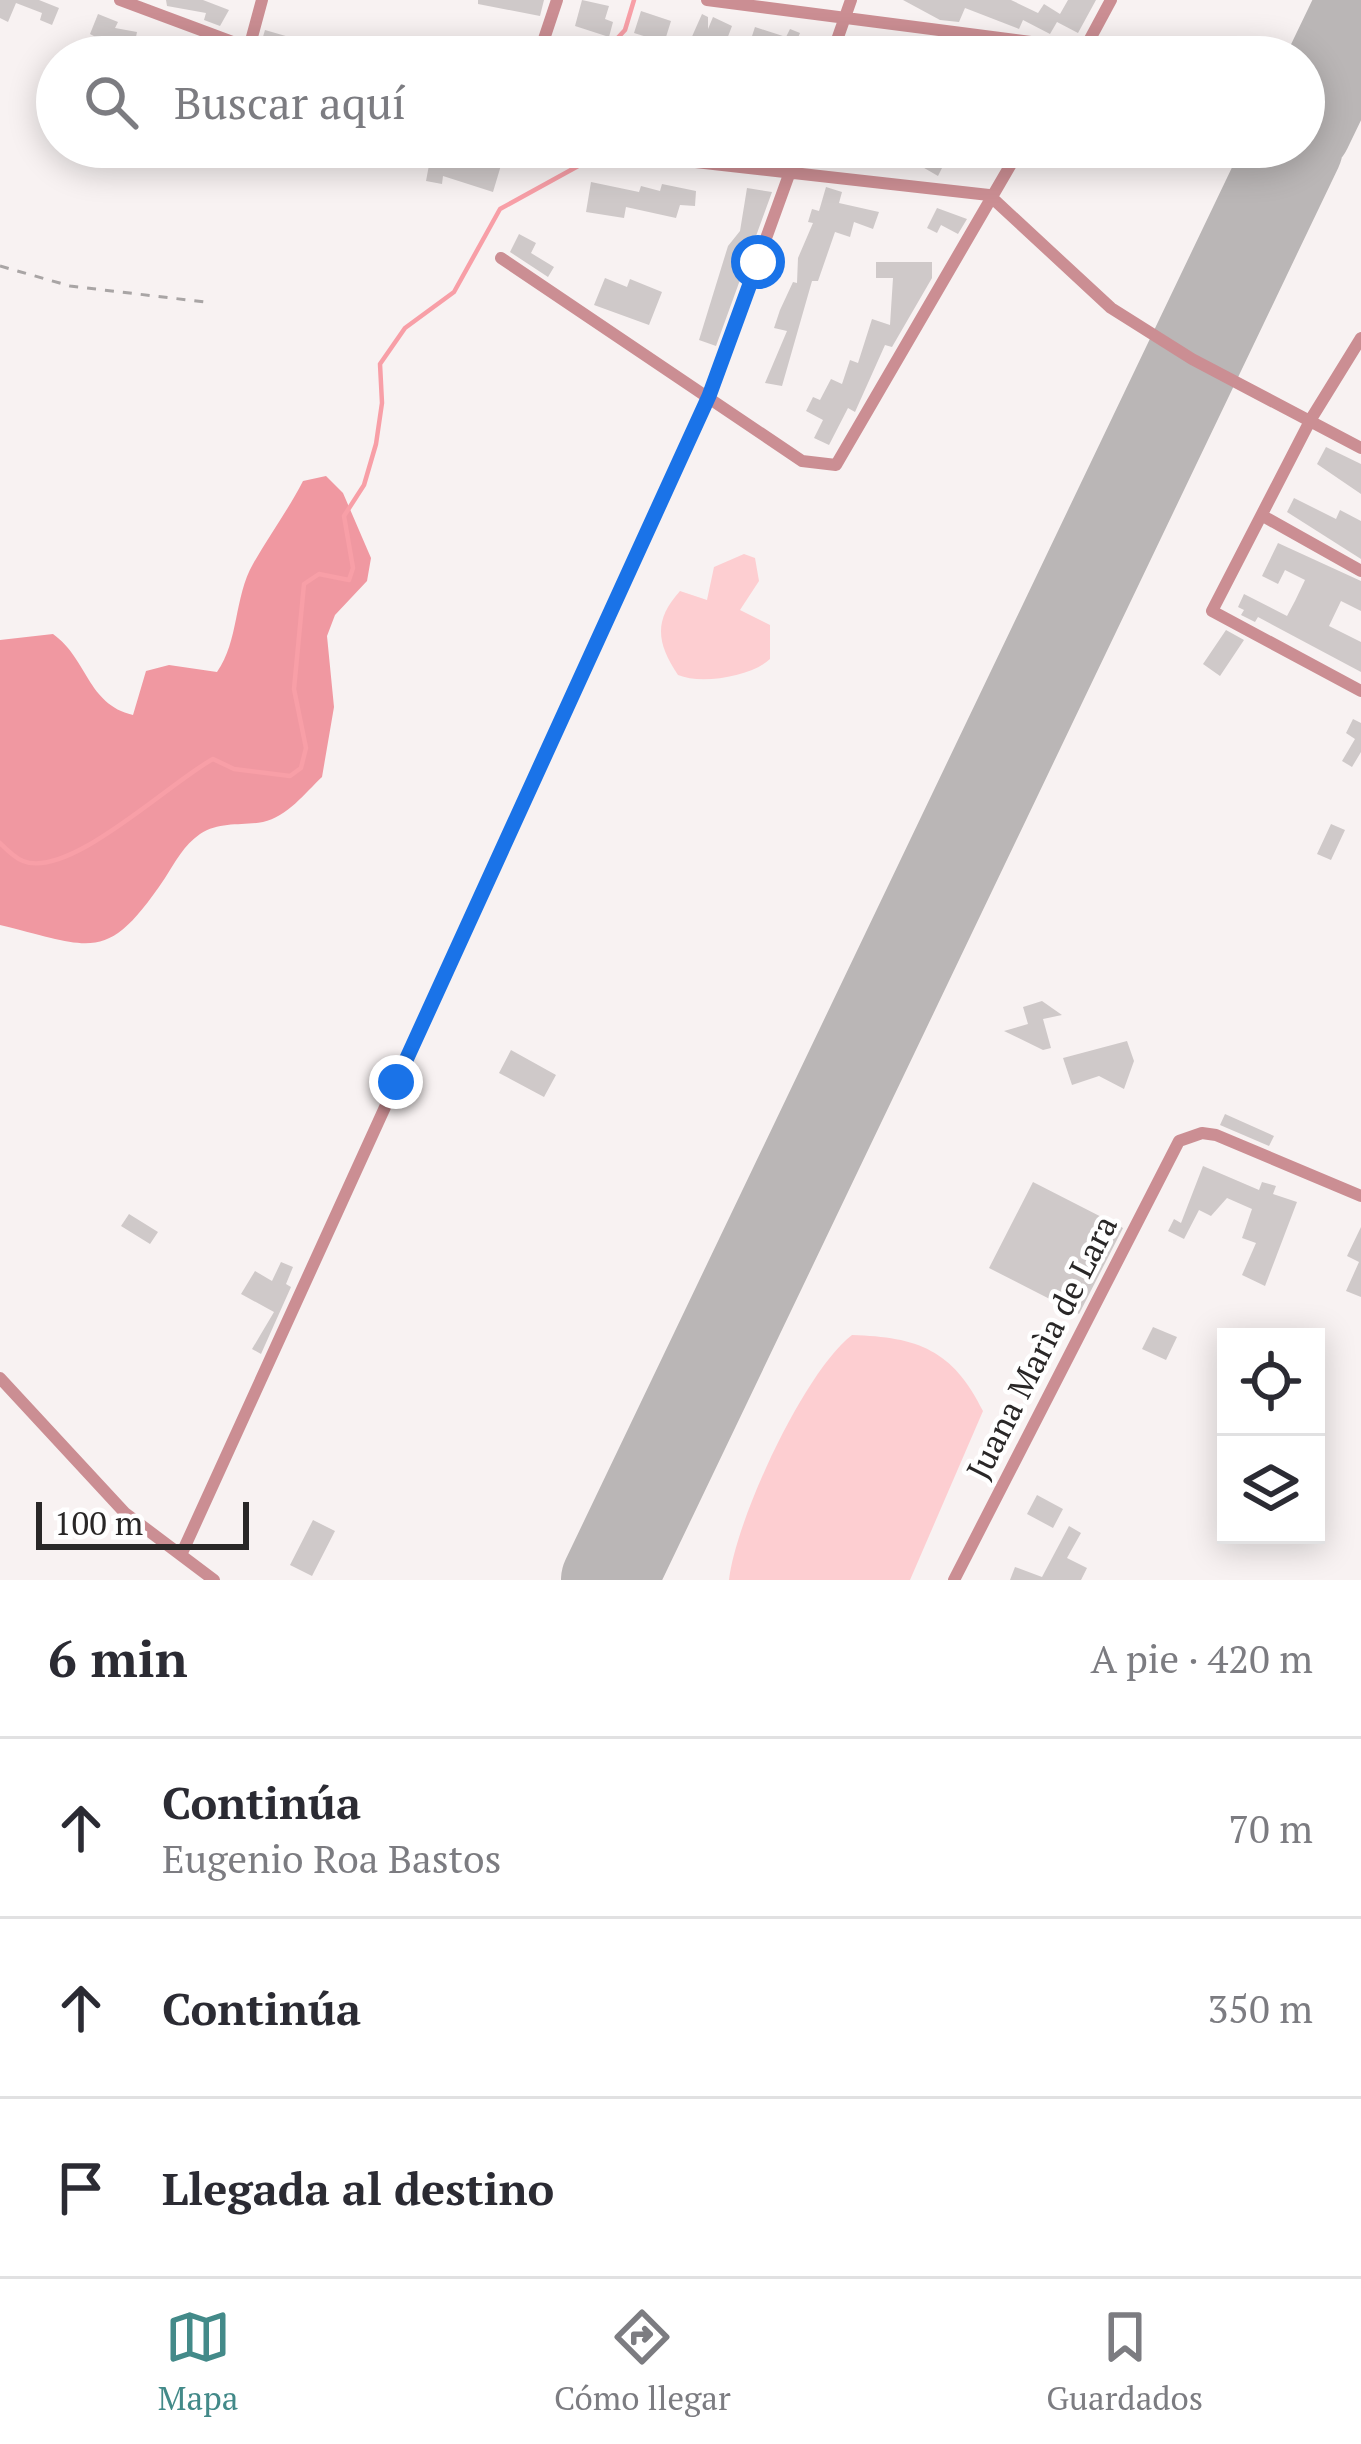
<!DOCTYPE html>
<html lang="es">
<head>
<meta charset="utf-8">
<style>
  body { margin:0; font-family:"PT Serif",serif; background:#f2f2f3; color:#2b2b33 }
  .controls { position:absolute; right:36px; bottom:36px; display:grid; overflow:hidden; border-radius:0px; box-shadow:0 6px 30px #0003 }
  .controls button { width:108px; height:108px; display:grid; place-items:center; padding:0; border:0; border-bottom:3px solid #e1e1e2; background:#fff; color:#2b2b33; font:60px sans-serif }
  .scale { position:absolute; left:36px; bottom:30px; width:213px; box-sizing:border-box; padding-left:12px; border:6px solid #292727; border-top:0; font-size:33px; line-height:42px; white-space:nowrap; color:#292727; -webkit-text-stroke:9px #fff; paint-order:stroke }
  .stop { position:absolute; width:36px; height:36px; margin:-27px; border:9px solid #1a73e8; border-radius:50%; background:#fff }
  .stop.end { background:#1a73e8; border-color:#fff; box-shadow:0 3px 12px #0008 }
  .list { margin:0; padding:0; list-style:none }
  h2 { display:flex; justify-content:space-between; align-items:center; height:156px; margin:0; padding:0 48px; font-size:51px }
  h2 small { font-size:39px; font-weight:400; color:#7c7c81 }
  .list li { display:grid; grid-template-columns:78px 1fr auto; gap:36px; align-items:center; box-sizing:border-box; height:180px; padding:0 48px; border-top:3px solid #e1e1e2 }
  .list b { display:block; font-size:45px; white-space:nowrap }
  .list p { margin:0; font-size:39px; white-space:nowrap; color:#7c7c81 }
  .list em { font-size:39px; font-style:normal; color:#7c7c81 }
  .icon { flex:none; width:66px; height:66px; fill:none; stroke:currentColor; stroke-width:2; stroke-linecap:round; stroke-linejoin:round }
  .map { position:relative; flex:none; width:1361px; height:1580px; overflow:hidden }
  .search { position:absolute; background:#fff; box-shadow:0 6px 30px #0003; left:36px; right:36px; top:36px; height:132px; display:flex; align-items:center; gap:30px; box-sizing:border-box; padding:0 42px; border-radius:66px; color:#7c7c81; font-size:45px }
  .sheet { height:696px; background:#fff }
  nav { display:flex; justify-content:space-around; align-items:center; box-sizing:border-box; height:168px; border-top:3px solid #e1e1e2; background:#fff; font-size:33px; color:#7c7c81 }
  nav a { display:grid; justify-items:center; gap:6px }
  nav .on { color:#438a89 }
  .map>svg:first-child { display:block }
  .green { fill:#fdced1 }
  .forest { fill:#f098a1 }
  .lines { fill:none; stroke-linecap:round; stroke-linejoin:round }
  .stream { stroke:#f89fa7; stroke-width:4.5 }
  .runway { stroke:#bab6b6; stroke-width:96 }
  .building { fill:#cfc9c9 }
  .path { stroke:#a9a5a5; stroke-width:3; stroke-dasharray:9 9; stroke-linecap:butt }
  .minor { stroke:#cb8e93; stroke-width:12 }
  .route { stroke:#1a73e8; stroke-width:15 }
  .labels { text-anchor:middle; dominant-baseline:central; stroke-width:9; stroke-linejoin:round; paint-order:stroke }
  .street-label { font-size:33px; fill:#292727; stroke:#fff }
</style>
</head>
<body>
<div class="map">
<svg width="1361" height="1580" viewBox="0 0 1361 1580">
  <rect width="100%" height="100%" fill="#f8f2f2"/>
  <path class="green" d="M744,554L755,558L759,581L740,610L770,625V659C752,676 702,685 678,675C657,643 653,621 680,591L707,600L714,567Z
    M852,1335C918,1337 953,1350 983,1411L910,1580H729C736,1519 804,1372 852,1335Z"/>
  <path class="forest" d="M326,476L343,493L371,558L367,581L335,615L327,636L334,707L322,777C305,793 287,817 263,822C241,826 220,821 200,834C184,845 175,862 165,878C107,964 94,948 0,925V640L53,634C88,659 87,704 133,715L146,671L169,665L217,672C239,641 234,597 253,564C269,536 288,510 303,481Z"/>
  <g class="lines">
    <path class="stream" d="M600,57L625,30L634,0
      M0,843C6,849 15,858 23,861C69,880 170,782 213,759L234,769L290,776L301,768L306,748L294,689L304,584L319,574L349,580L353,568L344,516L364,485L376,444L382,403L380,364L405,328L454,292L500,209L580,165"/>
    <path class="runway" d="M1304,128L1356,20
      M609,1580L1295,147"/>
  </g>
  <path class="building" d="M0,0H39L59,8L52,25L40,20L42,13L16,3L8,22L0,18Z
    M166,0H203L229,10L220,26L204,20L206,13L167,6Z
    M478,0H544L540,16L478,4Z
    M582,0L609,6L605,19L613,22L609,37L575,26Z
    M903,0H1011L1038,13L1044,4L1060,14L1068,0H1096L1078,33L1057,22L1050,34L1023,20L1019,29L965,8L959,22L940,20Z
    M641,11L671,21L666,37L675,40L670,57L645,53L650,38L634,33Z
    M98,14L118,22L115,28L137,32L132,57L90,34Z
    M702,14L708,17V29L713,17L732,26L724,47L701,40L697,53L686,50Z
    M755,27L786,37L790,29L800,33L797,40L820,48L816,57L766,40L762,50L749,45Z
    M265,30L296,39L290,57L279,55L282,47L262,40Z
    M379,147H430L502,162L493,192L443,176L442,184L426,181L429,165Z
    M888,147H945L939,157L946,160L938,176Z
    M591,182L639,192L641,186L660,191L662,184L696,191L695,206L680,205L676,218L626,207L624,218L586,212Z
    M826,187L842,192L839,203L879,212L873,229L854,222L850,237L835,232L818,281H812L782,386L765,383L787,331L774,328L780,310L793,282L797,283L798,258L813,223L808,222L812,209L819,211Z
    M747,188L772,192L716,346L699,340L728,246L740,231Z
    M937,208L967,219L958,234L941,225L937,233L927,228Z
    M519,234L536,243L531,253L554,267L548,277L510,252Z
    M876,262H932V278L892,347L885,345L855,412L848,408L829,445L814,438L823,420L806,411L813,397L820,400L831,379L842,384L850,360L858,363L872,319L890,325L893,278H876Z
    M605,278L627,287L630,279L662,292L649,325L594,305Z
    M1326,447L1361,464V494L1317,464Z
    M1294,498L1336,519L1340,510L1361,521V559L1287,512Z
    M1278,543L1361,581V611L1341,601L1329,626L1361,642V672L1258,617L1255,622L1241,615L1244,610L1238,607L1244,594L1287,616L1295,601L1305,580L1285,570L1278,584L1262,576Z
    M1226,630L1244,640L1220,676L1203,664Z
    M1353,719L1361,723V752L1352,767L1342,761L1355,739L1346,733Z
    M1331,824L1345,830L1331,860L1317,854Z
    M1042,1001L1062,1015L1043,1019L1051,1048L1043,1050L1004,1031L1028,1024L1023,1007Z
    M1127,1041L1134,1061L1124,1089L1099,1076L1072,1085L1063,1058Z
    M511,1050L556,1075L544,1097L499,1073Z
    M1225,1114L1274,1136L1269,1146L1220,1125Z
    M1203,1166L1259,1190L1262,1182L1276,1186L1273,1194L1297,1202L1265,1286L1242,1275L1256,1243L1242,1238L1252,1209L1227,1198L1211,1216L1199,1210L1184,1239L1168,1231L1174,1219L1181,1223Z
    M1033,1182L1123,1228L1079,1314L989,1268Z
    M129,1214L158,1232L150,1244L121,1226Z
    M1361,1227V1297L1346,1291L1359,1262L1347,1256Z
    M281,1262L293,1267L286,1284L291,1287L261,1354L252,1349L274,1312L241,1294L255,1271L272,1281Z
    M1153,1327L1177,1337L1166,1360L1142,1349Z
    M1037,1495L1063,1509L1053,1528L1027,1514Z
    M313,1520L335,1531L312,1576L290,1565Z
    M1069,1526L1081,1533L1067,1558L1087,1568L1081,1580H1010L1015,1567L1042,1577Z"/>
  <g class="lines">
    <path class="path" d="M0,266L70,286L205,302"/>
    <path class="minor" d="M120,0L249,48L253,57
      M707,0L1085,49
      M249,48L262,0
      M1083,52L1111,0
      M538,57L557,0
      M831,57L851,0
      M562,147L989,195L1111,308L1192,359L1361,448
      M501,258L802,461L836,465L1021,147
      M1361,338L1311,419L1212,611L1361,691
      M1263,516L1361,571
      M0,1378L125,1513L214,1580
      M181,1555L709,396L799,147
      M954,1580L1179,1141L1202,1133L1216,1135L1361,1196"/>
  </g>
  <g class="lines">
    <path class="route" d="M396,1082L709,396L758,262"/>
  </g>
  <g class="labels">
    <g class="street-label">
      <text transform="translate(1041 1347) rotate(-63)">Juana Marìa de Lara</text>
    </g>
  </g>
</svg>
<div class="controls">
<button><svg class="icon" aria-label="locate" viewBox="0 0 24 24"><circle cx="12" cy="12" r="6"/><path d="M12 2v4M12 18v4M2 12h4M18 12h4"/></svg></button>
<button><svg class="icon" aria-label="layers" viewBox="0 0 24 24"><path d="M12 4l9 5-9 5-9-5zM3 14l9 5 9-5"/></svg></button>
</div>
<div class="scale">100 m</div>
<div class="stop" style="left:758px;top:262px"></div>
<div class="stop end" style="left:396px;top:1082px"></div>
<div class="search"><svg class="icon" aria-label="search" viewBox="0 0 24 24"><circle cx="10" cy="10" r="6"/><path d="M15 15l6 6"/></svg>Buscar aquí</div>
</div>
<section class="sheet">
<h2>6 min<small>A pie · 420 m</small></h2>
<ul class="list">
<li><svg class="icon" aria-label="ahead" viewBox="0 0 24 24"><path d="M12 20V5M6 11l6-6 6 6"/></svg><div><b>Continúa</b><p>Eugenio Roa Bastos</p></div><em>70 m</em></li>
<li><svg class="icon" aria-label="ahead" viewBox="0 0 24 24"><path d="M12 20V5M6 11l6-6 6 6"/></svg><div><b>Continúa</b></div><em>350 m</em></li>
<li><svg class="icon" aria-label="arrive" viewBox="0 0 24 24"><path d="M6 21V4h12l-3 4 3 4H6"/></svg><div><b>Llegada al destino</b></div></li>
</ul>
</section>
<nav>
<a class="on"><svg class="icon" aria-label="map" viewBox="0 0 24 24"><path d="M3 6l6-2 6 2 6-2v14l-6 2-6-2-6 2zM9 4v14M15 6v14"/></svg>Mapa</a>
<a><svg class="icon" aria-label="directions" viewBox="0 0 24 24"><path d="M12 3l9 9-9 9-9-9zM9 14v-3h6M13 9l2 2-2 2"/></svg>Cómo llegar</a>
<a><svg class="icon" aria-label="saved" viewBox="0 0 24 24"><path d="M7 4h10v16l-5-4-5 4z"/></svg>Guardados</a>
</nav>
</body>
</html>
